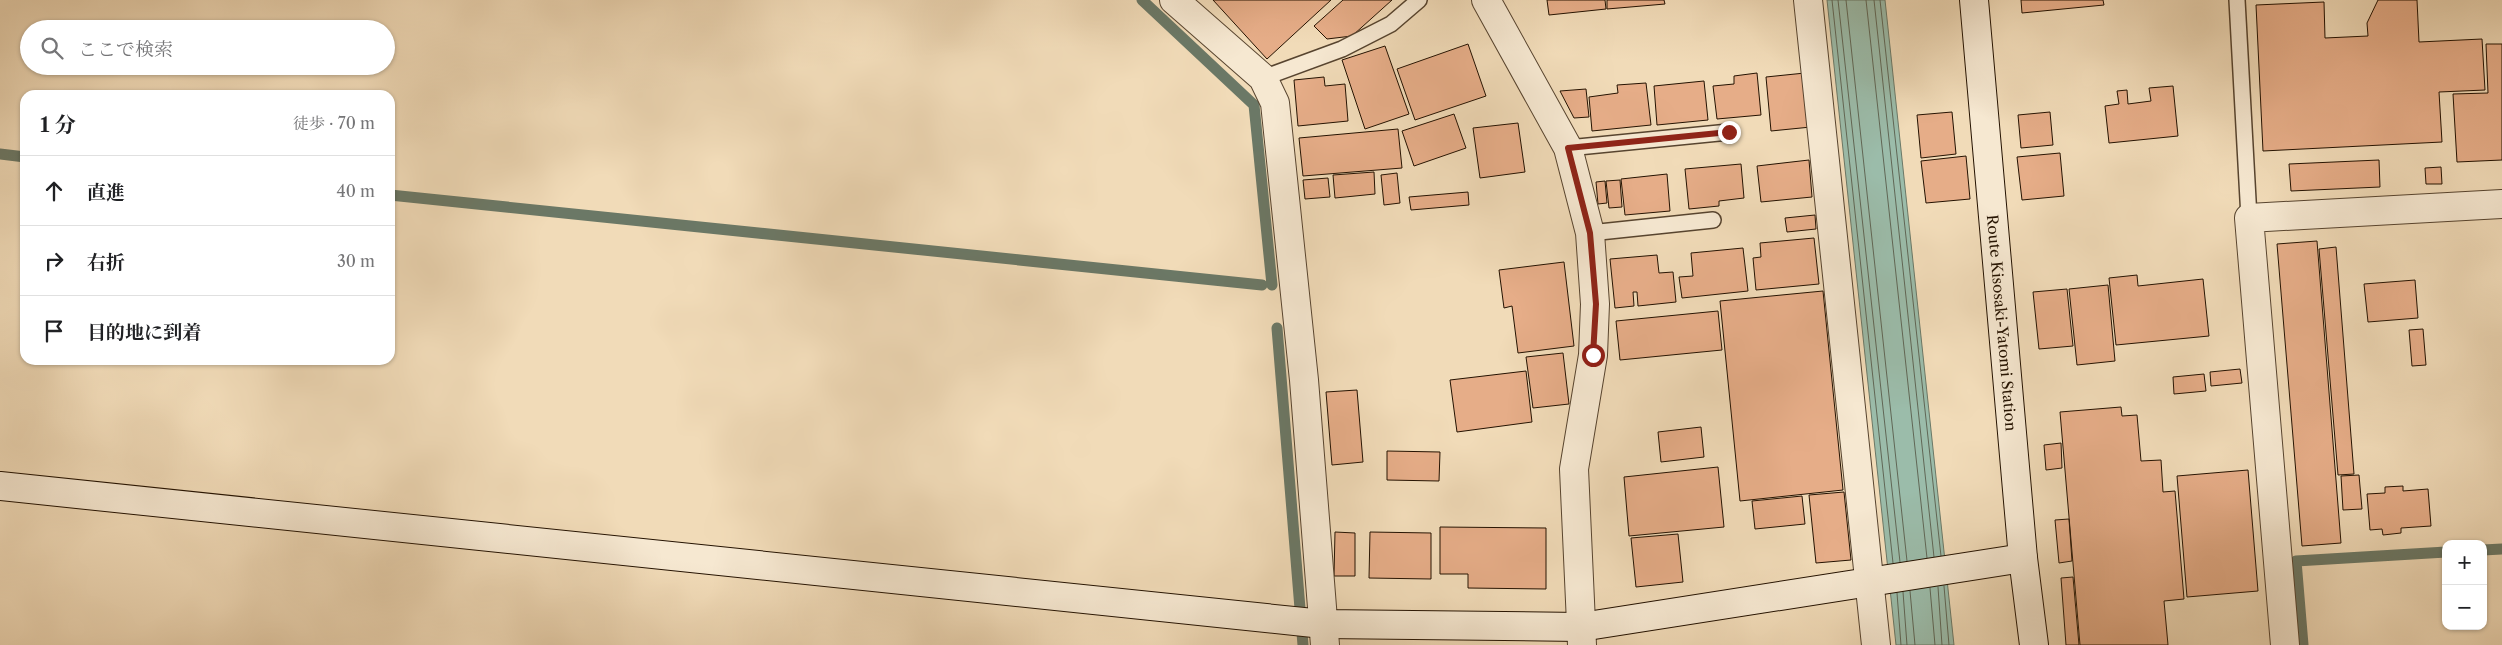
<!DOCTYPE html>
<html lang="ja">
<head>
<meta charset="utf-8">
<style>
  body { margin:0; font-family:"Libre Caslon Text","Noto Serif JP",serif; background:#f6f6f6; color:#202124 }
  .controls { position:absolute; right:15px; bottom:15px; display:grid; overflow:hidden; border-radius:10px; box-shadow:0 1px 4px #0004 }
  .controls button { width:45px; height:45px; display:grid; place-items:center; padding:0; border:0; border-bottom:1px solid #e0e0e0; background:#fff; color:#202124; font:25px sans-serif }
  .stop { position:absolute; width:15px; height:15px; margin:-11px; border:4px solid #8f2418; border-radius:50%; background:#fff }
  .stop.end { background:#8f2418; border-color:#fff; box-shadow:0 1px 5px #0008 }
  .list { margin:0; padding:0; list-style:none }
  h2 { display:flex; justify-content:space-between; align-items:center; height:65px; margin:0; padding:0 20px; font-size:21px }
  h2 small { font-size:16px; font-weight:400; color:#757577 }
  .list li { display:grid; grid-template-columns:32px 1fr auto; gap:15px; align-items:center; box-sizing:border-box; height:70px; padding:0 20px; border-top:1px solid #e0e0e0 }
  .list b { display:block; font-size:19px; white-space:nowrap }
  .list em { font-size:16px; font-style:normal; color:#757577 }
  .icon { flex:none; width:28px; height:28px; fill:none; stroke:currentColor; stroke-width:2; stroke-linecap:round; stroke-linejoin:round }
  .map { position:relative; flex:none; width:2502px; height:645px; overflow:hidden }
  .search { position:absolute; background:#fff; box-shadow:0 1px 4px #0004; left:20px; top:20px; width:375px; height:55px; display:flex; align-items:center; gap:12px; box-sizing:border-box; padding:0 18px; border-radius:28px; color:#757577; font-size:19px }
  .panel { position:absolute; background:#fff; box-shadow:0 1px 4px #0004; left:20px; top:90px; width:375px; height:275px; border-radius:15px }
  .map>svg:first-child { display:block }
  .water { fill:#9bbcaa; stroke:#6b7866 }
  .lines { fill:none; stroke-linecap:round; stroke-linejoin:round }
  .shore { stroke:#606756; stroke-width:1 }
  .stream { stroke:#6b7866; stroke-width:11 }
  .building { fill:#e6ad88; stroke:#241201 }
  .lane-casing { stroke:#57442f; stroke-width:18 }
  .street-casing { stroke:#57442f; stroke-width:30 }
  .secondary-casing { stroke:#241201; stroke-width:30 }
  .lane { stroke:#f6e8d1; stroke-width:15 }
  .street { stroke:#f6e8d1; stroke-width:28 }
  .secondary { stroke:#f6e8d1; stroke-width:28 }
  .route { stroke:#8f2418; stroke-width:6 }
  .labels { text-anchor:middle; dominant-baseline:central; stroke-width:4; stroke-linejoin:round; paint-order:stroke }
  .street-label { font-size:15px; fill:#241201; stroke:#f6e8d1 }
</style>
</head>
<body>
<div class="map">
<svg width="2502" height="645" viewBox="0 0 2502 645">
  <rect width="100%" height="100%" fill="#f1dbb8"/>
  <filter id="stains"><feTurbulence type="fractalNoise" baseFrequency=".004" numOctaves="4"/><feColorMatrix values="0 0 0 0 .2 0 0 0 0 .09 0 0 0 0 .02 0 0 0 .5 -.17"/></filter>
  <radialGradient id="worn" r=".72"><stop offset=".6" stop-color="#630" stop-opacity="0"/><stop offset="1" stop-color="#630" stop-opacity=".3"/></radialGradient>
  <path class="water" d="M1827,0H1885L1954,645H1896Z"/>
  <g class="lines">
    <path class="shore" d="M1832,0L1893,563
      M1838,0L1900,562
      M1846,0L1907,561
      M1866,0L1927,558
      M1874,0L1934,557
      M1880,0L1941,556
      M1944,586L1949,645
      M1938,587L1942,645
      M1930,588L1935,645
      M1910,591L1915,645
      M1903,592L1907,645
      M1897,593L1901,645"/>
    <path class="stream" d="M1142,0L1254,105L1272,285
      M0,154L25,157
      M390,195L1262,285
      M1277,328L1303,645
      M2483,550L2502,549
      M2303,645L2296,561L2446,552"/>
  </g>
  <path class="building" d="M1213,0H1331L1267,59Z
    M1343,0H1392L1352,36L1327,39L1314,26Z
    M1547,0H1605L1606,9L1549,15Z
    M1607,0H1664L1665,4L1607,9Z
    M2021,0H2103L2104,5L2022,13Z
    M2378,0H2417L2419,42L2482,39L2485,90L2439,92L2442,142L2263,151L2256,5L2324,2L2325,38L2368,36L2367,23Z
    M1468,44L1486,96L1415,120L1397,69Z
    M2486,44H2502V160L2457,162L2453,94L2488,93Z
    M1385,46L1409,114L1365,129L1342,60Z
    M1757,73L1761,115L1717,119L1713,86L1734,84V76Z
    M1805,73L1811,127L1771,131L1766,77Z
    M1324,77L1325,86L1345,84L1348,121L1298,126L1294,80Z
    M1704,81L1708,120L1657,125L1654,86Z
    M1646,83L1651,125L1592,131L1589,97L1618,93L1617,85Z
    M2173,86L2178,136L2109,143L2105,106L2119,104L2117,91L2127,90L2128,104L2151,101L2149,88Z
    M1586,89L1589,117L1574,118L1560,91Z
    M1952,112L1956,154L1921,158L1917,115Z
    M2050,112L2053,145L2021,148L2018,115Z
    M1454,114L1466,148L1414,166L1402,131Z
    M1518,123L1525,172L1480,178L1473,128Z
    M1398,129L1402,168L1303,176L1299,138Z
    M2060,153L2064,196L2022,200L2017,157Z
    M1966,156L1970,199L1926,203L1921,161Z
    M1809,160L1812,197L1761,202L1757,166Z
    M2379,160L2380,187L2291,191L2289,164Z
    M1741,164L1744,198L1719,201V206L1689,209L1685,169Z
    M2441,167L2442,184H2426L2425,168Z
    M1374,172L1375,194L1335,198L1333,175Z
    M1397,173L1400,203L1384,205L1381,175Z
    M1667,174L1670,211L1625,215L1621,179Z
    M1328,178L1330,197L1305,199L1303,180Z
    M1620,180L1622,207L1609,208L1606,181Z
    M1605,181L1607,203L1598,204L1596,182Z
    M1468,192L1469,205L1411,210L1409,197Z
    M1815,215L1816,229L1787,232L1785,218Z
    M1814,238L1819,284L1756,290L1753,258L1761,257L1760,243Z
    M2317,241L2341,543L2302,546L2277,244Z
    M2336,247L2354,474L2338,475L2319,249Z
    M1743,248L1748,291L1682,298L1679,277L1693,276L1691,253Z
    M1657,255L1659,273L1673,272L1676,302L1638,306L1637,292H1633L1634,306L1615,308L1610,259Z
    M1564,262L1574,346L1518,353L1512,306L1504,308L1499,270Z
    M2137,275L2138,286L2203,279L2209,336L2116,345L2109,278Z
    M2415,280L2418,318L2368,322L2364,284Z
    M2108,285L2115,361L2077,365L2069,289Z
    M2067,289L2073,346L2039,349L2033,292Z
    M1823,291L1843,490L1740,501L1720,301Z
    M1718,311L1722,350L1620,360L1616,321Z
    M2423,329L2426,365L2412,366L2409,330Z
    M1563,353L1569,404L1533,408L1526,357Z
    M2240,369L2242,383L2211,386L2210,372Z
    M1526,371L1532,422L1457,432L1450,380Z
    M2204,374L2206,391L2174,394L2173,377Z
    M1357,390L1363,462L1332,465L1326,392Z
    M2121,407L2122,416L2137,415L2141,461L2161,460L2163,492L2175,491L2184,599L2164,601L2168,645H2080L2060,412Z
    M1701,427L1704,457L1661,462L1658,432Z
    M2061,443L2062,468L2046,470L2044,445Z
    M1387,451L1440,452L1439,481L1387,480Z
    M1718,467L1724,527L1629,536L1624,477Z
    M2248,470L2258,591L2187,597L2177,476Z
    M2359,475L2362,509L2343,510L2341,476Z
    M2403,486V491L2428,489L2431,526L2401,528V533L2383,535L2382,529L2370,530L2367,494L2385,493V487Z
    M1844,492L1851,560L1816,563L1809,495Z
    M1802,496L1805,524L1755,529L1752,501Z
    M2069,519L2072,561L2059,563L2055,520Z
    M1440,527L1546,528V589L1468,588V574H1440Z
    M1335,532L1355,533V576H1334Z
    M1370,532L1431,533V579L1369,578Z
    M1678,534L1683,582L1636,587L1631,538Z
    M2073,577L2079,645H2066L2061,578Z"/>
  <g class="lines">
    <g class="lane-casing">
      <path id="lane" d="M2237,0L2249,218
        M1263,78L1342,49L1391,24L1419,0
        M1568,148L1729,132
        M1590,233L1713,220"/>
    </g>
    <g class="street-casing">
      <path id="street" d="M1174,0L1263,78L1275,103L1304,380L1325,645
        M1486,0L1568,148L1590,233L1595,304L1593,355L1574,469L1582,645
        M1808,0L1876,645
        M2285,645L2249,218L2502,204"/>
    </g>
    <g class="secondary-casing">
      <g id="secondary">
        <path id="s1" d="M1974,0L2023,558L2034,645"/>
        <path d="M0,486L1323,624L1581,627L2023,558"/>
      </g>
    </g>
    <use href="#lane" class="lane"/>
    <use href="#street" class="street"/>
    <use href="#secondary" class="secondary"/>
  </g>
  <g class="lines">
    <path class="route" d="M1593,355L1596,304L1590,233L1568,148L1729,132"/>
  </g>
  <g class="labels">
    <g class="street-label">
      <text stroke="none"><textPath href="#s1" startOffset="324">Route Kisosaki-Yatomi Station</textPath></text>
    </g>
  </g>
  <rect width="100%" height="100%" filter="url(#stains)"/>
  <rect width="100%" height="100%" fill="url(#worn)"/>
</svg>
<div class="controls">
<button>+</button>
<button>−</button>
</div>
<div class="stop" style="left:1593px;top:355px"></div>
<div class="stop end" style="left:1729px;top:132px"></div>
<div class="search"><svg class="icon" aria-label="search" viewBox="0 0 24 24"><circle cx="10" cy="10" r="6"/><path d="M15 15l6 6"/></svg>ここで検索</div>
<section class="panel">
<h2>1 分<small>徒歩 · 70 m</small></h2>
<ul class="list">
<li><svg class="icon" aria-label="ahead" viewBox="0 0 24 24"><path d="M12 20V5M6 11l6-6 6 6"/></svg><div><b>直進</b></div><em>40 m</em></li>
<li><svg class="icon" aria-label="right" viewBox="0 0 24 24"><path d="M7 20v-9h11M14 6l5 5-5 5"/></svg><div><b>右折</b></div><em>30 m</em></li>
<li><svg class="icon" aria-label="arrive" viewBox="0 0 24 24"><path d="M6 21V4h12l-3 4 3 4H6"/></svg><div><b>目的地に到着</b></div></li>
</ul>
</section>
</div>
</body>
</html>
